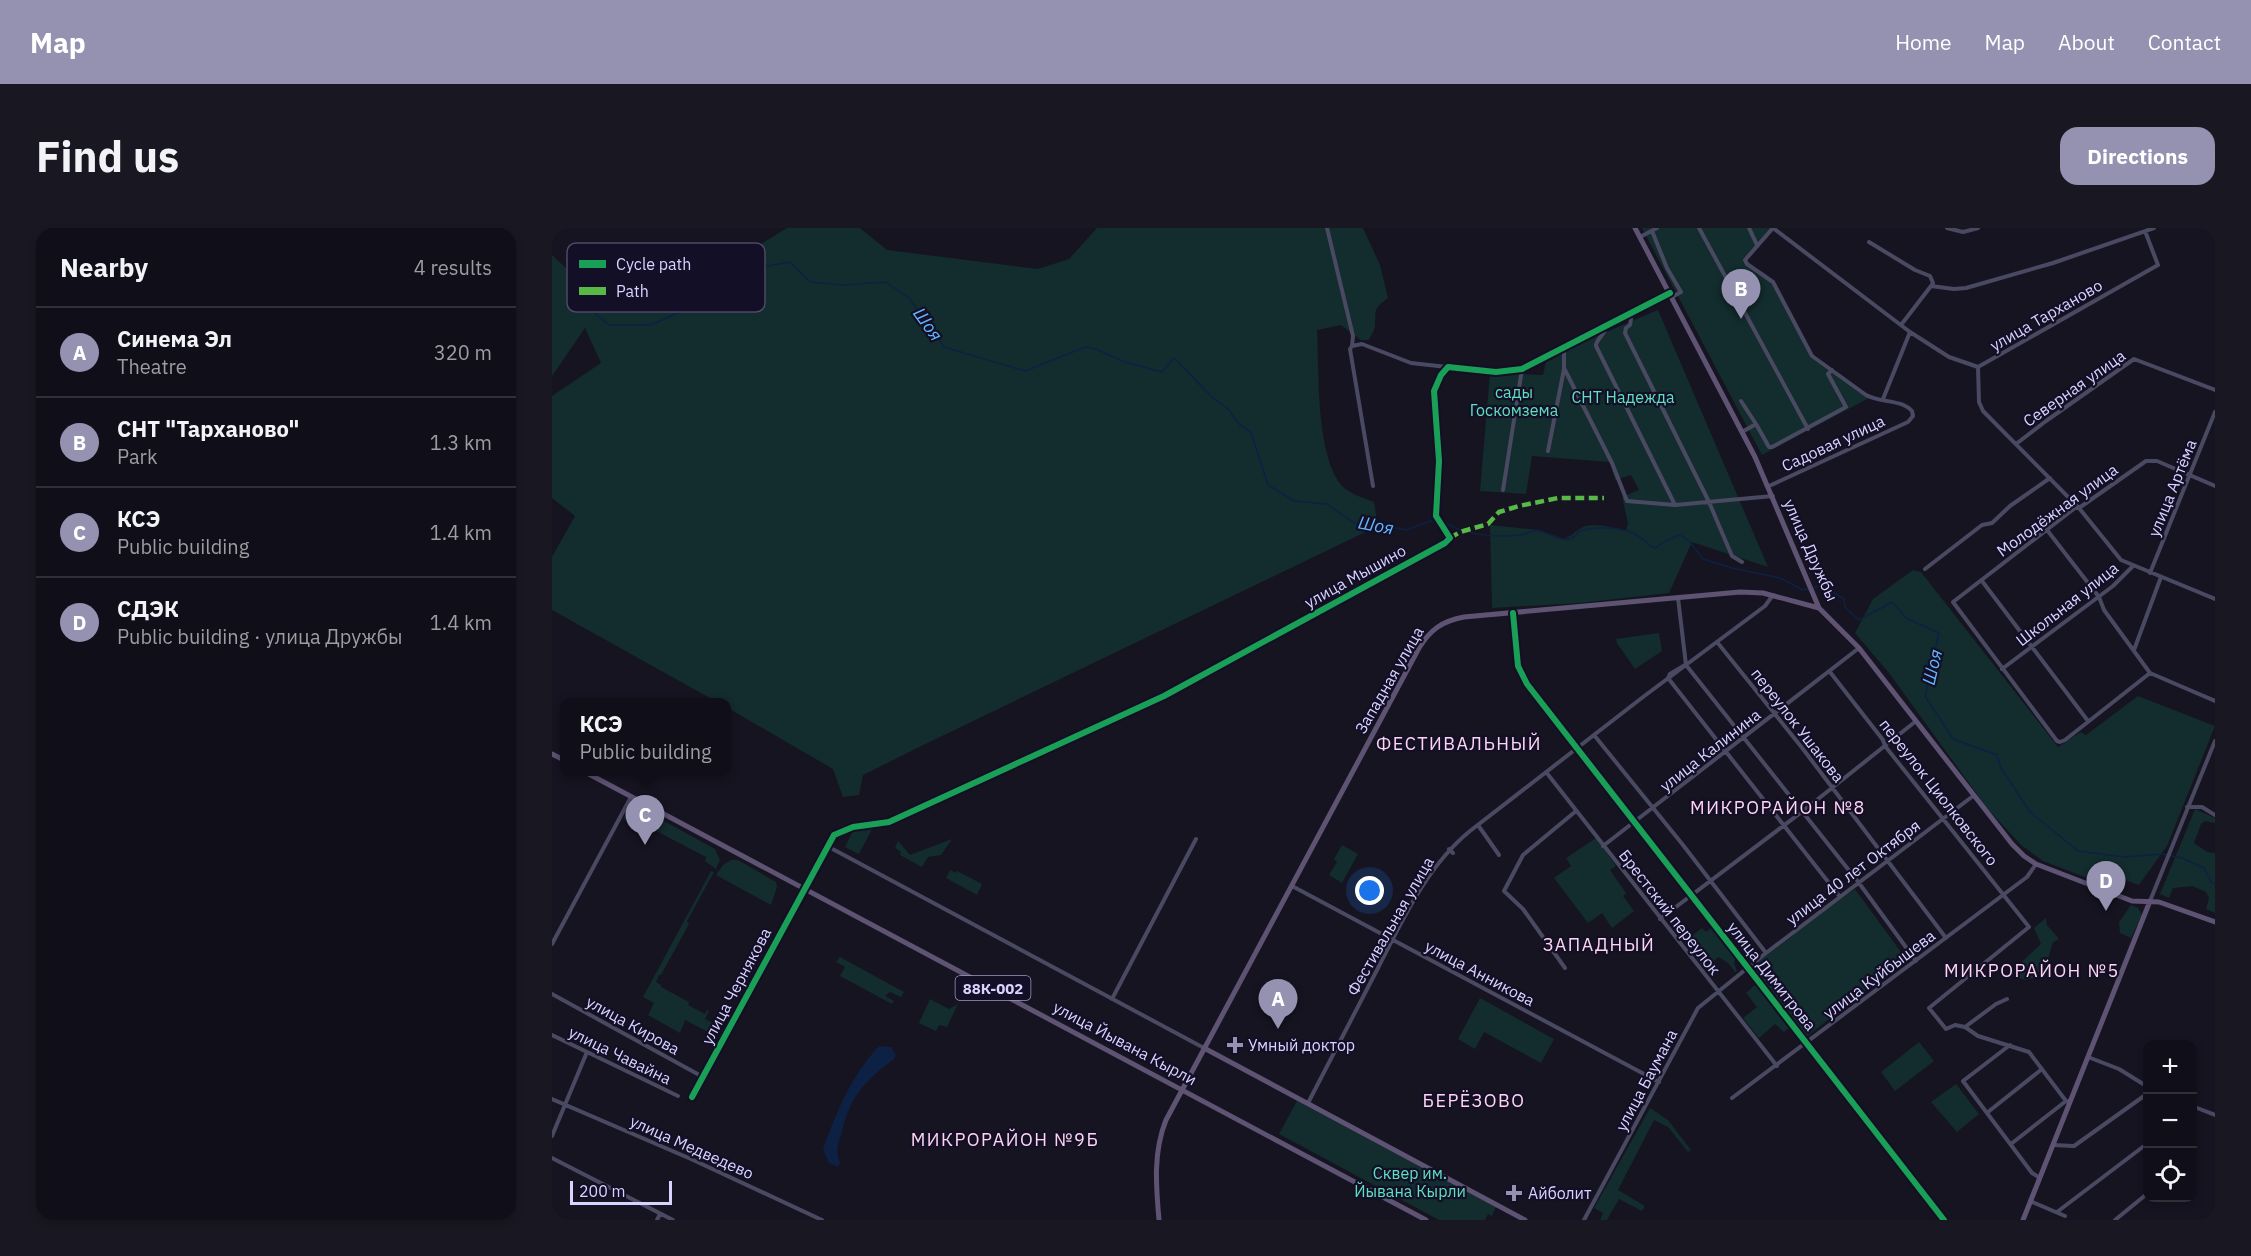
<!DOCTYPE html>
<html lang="en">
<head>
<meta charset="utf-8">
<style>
  body { margin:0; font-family:"IBM Plex Sans",sans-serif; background:#191822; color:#f1f3f6 }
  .controls { position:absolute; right:18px; bottom:18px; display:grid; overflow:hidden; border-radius:12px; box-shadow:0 3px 9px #0003 }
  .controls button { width:54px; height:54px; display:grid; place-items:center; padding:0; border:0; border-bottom:2px solid #302f38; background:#100f19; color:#f1f3f6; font:30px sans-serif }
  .scale { position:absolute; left:18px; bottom:15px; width:102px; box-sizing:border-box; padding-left:6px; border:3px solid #d9d4ff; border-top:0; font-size:16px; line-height:21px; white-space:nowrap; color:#d9d4ff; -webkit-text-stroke:4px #130f26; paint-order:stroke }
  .you { position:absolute; left:818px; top:663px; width:21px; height:21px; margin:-15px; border:4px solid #fff; border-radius:50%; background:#1a73e8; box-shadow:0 0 0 9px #1a73e833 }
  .badge { display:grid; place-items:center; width:39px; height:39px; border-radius:50%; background:#9591b1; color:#fff; font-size:20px; font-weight:700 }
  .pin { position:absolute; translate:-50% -50px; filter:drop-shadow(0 2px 3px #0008) }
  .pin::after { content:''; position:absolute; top:32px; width:21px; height:18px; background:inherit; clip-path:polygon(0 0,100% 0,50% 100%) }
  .popup { position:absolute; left:8px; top:470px; width:171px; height:78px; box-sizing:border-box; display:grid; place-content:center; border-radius:12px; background:#100f19; filter:drop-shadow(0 2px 4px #0005); font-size:20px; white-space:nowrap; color:#9c9ca2 }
  .popup b { font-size:22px; color:#f1f3f6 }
  .popup::after { content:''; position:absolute; left:50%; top:100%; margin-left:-12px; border:12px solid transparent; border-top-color:#100f19 }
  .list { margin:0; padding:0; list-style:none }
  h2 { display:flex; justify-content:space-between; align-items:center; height:78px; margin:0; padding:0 24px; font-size:26px }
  h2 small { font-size:20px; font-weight:400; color:#9c9ca2 }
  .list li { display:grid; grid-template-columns:39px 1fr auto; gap:18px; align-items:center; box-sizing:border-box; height:90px; padding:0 24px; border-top:2px solid #302f38 }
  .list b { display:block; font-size:22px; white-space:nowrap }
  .list p { margin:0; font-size:20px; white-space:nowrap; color:#9c9ca2 }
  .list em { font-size:20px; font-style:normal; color:#9c9ca2 }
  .icon { flex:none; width:33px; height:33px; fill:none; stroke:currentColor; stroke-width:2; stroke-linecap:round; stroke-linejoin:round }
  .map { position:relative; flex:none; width:1663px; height:992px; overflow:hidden; border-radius:18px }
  header { display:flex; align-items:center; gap:36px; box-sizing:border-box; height:84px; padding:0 30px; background:#9591b1; color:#fff }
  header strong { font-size:28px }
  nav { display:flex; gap:33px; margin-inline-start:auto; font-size:21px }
  .intro { display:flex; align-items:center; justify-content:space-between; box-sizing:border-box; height:144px; padding:0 36px }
  h1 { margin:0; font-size:42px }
  .button { padding:15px 27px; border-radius:18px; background:#9591b1; color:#fff; font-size:21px; font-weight:700 }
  main { display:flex; gap:36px; padding:0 36px }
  aside { flex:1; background:#100f19; border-radius:18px; box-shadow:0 3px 9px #0003 }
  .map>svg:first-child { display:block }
  .green { fill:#132c2d }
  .water { fill:#0d2144 }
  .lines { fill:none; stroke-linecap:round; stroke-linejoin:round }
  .stream { stroke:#0d2144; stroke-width:1.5 }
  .minor { stroke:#4a4962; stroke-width:4 }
  .major { stroke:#5e5373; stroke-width:5 }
  .quiet { stroke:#58b947; stroke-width:4.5; stroke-dasharray:9 4.5; stroke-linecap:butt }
  .cycleway-casing { stroke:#130f26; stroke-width:10 }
  .cycleway { stroke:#1a9f57; stroke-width:6 }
  .poi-dot { fill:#9591b1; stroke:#130f26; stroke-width:2 }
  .labels { text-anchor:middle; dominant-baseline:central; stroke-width:4.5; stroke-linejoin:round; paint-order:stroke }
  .shield { fill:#130f26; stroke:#9e99be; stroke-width:1.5 }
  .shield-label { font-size:15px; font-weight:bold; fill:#d9d4ff }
  .street-label { font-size:16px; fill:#d9d4ff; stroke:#130f26 }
  .park-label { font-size:16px; fill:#5fe0c0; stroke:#130f26 }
  .poi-label { font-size:16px; fill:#d9d4ff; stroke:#130f26; text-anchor:start }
  .water-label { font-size:18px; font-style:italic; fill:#62b6ff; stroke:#130f26 }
  .neighbourhood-label { font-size:18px; letter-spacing:1.5px; fill:#ffd6f0; stroke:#130f26 }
  .key { fill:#130f26; stroke:#4e4a67; stroke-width:1.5 }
  .key-label { font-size:16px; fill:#d9d4ff }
</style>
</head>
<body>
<header>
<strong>Map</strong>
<nav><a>Home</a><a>Map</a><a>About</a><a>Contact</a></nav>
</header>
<div class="intro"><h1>Find us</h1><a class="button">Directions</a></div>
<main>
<aside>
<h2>Nearby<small>4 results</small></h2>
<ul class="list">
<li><span class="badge">A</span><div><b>Синема Эл</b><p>Theatre</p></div><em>320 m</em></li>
<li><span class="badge">B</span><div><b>СНТ &quot;Тарханово&quot;</b><p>Park</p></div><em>1.3 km</em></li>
<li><span class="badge">C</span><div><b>КСЭ</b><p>Public building</p></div><em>1.4 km</em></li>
<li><span class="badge">D</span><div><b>СДЭК</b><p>Public building · улица Дружбы</p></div><em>1.4 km</em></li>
</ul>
</aside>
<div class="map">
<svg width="1663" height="992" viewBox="0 0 1663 992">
  <rect width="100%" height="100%" fill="#161421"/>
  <path class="green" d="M235,0H308L335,22L486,41L517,31L545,0H811L828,37L836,70C821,81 824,81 823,97C823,102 819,107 817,112H809L789,97L765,102C767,143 764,218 786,253C794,265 809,269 822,274L826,298L363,521L311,547L307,567L291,569L281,541L174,479V474H165L0,382V329L23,288L0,270V168L49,135L33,100L0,148V27L44,68L132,64Z
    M1090,0H1220L1191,31L1221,54L1258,129L1317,170L1210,227Z
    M1106,82L1216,339L1140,314L1117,365L1028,375L940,380L938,297L987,302L1012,311C1020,308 1022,304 1029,300C1042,293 1061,300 1074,303L1076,295L1070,269L1087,262L1079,247L1063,252L1058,234L980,228L974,266L928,263L938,145L991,147L994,134L1012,122Z
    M1361,342L1369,344L1506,519L1529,504L1534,507L1586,468L1663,498L1615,618L1587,657L1573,652L1567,654L1564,661L1491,633L1469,617L1435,580L1337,445L1303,405L1321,371Z
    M1107,405L1110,423L1083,441L1065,415L1064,411Z
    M78,577H83L163,621L168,632L164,641L153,633L154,629L89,595L86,599L71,591Z
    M1643,581L1663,590V595L1653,593L1649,596L1642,615L1655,624L1663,625V685L1654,681L1657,670L1654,664L1640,658L1621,660L1617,670L1608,666Z
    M319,597L320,601L307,626L293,619L302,600Z
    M1044,610L1064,638L1058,642L1074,665L1071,668L1082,683L1060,700L1050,685L1036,695L1002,650L1019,638L1014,630Z
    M400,611L389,627L376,629L370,639L348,627L349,624L343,620L346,613L358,627Z
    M790,617L806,626L790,655L777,647L785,634L782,631Z
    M179,632H186L224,654L225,659L219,677L164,647L171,637Z
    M398,642L404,645L405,643L430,656L425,667L394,650Z
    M159,643L162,644L135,693L137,696L109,747H107L104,754L109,757V759L137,774L136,777L153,786L155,782L157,783L153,791L161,795L156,804L133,792L128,805L96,787L102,775L91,769Z
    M1303,661L1354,731L1254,809L1200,738L1242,707L1245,701H1249L1268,685Z
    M1579,677L1586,680L1590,687L1579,710L1568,705L1567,694Z
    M1494,690L1495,697L1507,711L1501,714L1491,748L1473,752L1467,750L1462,741L1489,716L1482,700Z
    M1161,698L1184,727L1182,735L1185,743L1183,744L1177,736L1167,729L1151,740L1132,714L1150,700L1154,704Z
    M288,729L352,764L349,769L338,764L333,768L342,773L340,776L288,748L293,739L284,734Z
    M1206,754L1224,777L1221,780L1237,800L1232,804L1223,796L1207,810L1191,790L1205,779L1194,765Z
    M928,770L1002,811L989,835L932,804L923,821L906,811Z
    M378,771L397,781L406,776L395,799L387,797L384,803L367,795Z
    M1367,814L1382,833L1343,863L1329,844Z
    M1404,856L1427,886L1405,904L1379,874Z
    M745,873L944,979L940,988L936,986L933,992H887L727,906Z
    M1098,880L1116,892L1139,922L1136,924L1116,899L1102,892L1066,962L1093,978L1090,983L1067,971L1055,992H1048L1051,985L1042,980Z"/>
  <path class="water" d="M327,818L339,819L344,827L341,832C312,853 299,868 290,903C286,916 283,923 288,935L286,939L277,935L271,921C285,883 299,848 327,818Z"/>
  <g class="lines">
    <path class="stream" d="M29,66L37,80L57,97H99L176,62L204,40L238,34L258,54L292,57L334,54L357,70L392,119L473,143L533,119L544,121L573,134L610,144L622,130L659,168L676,181L688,197L699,204L716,257L742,273L775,276L805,297L813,294L854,302L884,291
      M888,291C908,307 943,310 969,307C975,306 980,302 986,303C1001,305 1016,321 1027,303C1045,298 1072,298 1088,309C1094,313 1096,318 1103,320L1115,312L1128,307L1137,313L1151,331L1180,340L1228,350L1251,362L1270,358L1292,371L1293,379L1307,392L1340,374L1354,390L1387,405L1373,468L1401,511L1445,527L1449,540L1478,584L1526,623L1573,629L1610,626L1630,630L1652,640L1659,654L1663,656"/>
    <path class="minor" d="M775,0L801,108L800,118
      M1147,0L1256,201
      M1197,0L1205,17
      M1221,0L1358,104L1397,129L1426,139L1606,37L1593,3
      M1395,0L1411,4L1426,0
      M1100,3L1115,40L1129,64L1120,69
      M1088,9L1105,0
      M1317,14L1363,42L1378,48L1381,55L1379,58
      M1379,58L1402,61L1414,60L1501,35L1602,0
      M1077,86L1079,91L1078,97L1074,100L1073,105L1157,274L1180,328L1190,334
      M1349,97L1379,58
      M1054,99C1052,108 1044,111 1044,118L1123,277
      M1012,121V140L1060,235L1075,273L1123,277L1221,268
      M1426,139L1427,174L1431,183L1527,280L1569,332L1663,371
      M1331,171L1358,104
      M1189,173L1204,196
      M1190,204L1204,196L1217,219H1220L1294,179L1276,146L1280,142
      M1464,216L1494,193L1582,131L1663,162
      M996,223L1012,141
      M821,258L798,121L800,118L810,116L859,135L895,139
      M1217,258L1356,194L1361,188L1360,183C1349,171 1328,175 1314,167L1260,128L1221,54L1195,36L1193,32L1221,0
      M951,262L970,141
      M1495,302L1547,369L1552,382L1598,445
      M1373,341L1430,297L1440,295L1458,278L1498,250
      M1598,345L1663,184
      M1430,353L1536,493
      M1126,370L1134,437
      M961,385L966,438L975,456L1392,992
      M1165,414L1251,521L1394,710
      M1582,422L1609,349
      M1134,437L1307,655L1364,733
      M1450,441L1561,358L1581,338
      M1278,444L1331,512L1333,518L1477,699L1377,780L1394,801L1403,797L1413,799L1426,808L1477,824L1514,873L1518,874
      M1598,445L1513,512L1508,514L1505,513L1401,374L1523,280H1527L1594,233H1605L1663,258
      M1598,445L1663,473
      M1116,450L1288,669
      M1116,450L1118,446L1133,437
      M1042,507L1131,617L1214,725
      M994,544L1225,838
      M1635,579H1650L1663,587
      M926,597L947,627
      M275,618L652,820
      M1051,618L1307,420
      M897,621L901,625
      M740,658L1107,854
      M1598,673L1663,513
      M1108,691L1251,583L1364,493
      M0,716L79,569
      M1013,740L971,681L952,663L971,627L1024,583
      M0,766L151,849
      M560,771L644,611
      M1413,799L1444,776L1455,771
      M0,807L126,868
      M1458,817L1411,853L1480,945L1488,950
      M1536,829L1567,841L1596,859
      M140,869L282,607L301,599L337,594L612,468L893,315L898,310L884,288L887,233L882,163L889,147L896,139L944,144L970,141L1117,66
      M1180,870L1475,649L1484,636
      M0,871L139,931L270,992
      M756,875C779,830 803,785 826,740C851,691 875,638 918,603L1091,469L1213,378L1221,367
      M1640,878L1663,887
      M1436,884L1490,841
      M0,908L35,824
      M1459,916L1514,873
      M1501,917L1522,918L1592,868
      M0,930L121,992
      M1478,973L1513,988
      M1505,984L1596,915
      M105,992L108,986
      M1032,992L1146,780L1214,725L1421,568
      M1563,992L1596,965"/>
    <path class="major" d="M1083,0L1203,229L1267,380L1307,420L1460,616L1472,628L1484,636L1580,673L1607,674L1663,694
      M0,526L12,532
      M33,544L874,992
      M652,820L973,992
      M607,992C604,958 601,924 614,892L867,420C878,402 890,393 912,389L1188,364L1211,365L1267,380
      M1471,992L1598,673"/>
    <path class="quiet" d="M898,310L908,304L936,296L947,284L967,278L1006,270H1052"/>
    <g class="cycleway-casing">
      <path id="cycleway" d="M961,385L966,438L975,456L1392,992
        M140,869L282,607L301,599L337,594L612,468L893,315L898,310L884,288L887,233L882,163L889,147L896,139L944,144L970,141L1118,65"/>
    </g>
    <use href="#cycleway" class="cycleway"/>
  </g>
  <g class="poi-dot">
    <path d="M680 808h6v6h6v6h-6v6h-6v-6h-6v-6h6z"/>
    <path d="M959 956h6v6h6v6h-6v6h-6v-6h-6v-6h6z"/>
  </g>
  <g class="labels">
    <rect class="shield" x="403.5" y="748" width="75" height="24" rx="4.5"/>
    <g class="shield-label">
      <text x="441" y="760">88К-002</text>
    </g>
    <g class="street-label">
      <text transform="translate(1494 87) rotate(-30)">улица Тарханово</text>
      <text transform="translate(1522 160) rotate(-35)">Северная улица</text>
      <text transform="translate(1281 215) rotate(-25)">Садовая улица</text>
      <text transform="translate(1620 260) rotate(-68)">улица Артёма</text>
      <text transform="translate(1505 282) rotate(-36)">Молодёжная улица</text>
      <text transform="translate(1259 322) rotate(66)">улица Дружбы</text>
      <text transform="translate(803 348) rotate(-29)">улица Мышино</text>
      <text transform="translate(1515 376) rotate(-38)">Школьная улица</text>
      <text transform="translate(837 452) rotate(-60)">Западная улица</text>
      <text transform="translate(1246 497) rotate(52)">переулок Ушакова</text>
      <text transform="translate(1158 522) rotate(-38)">улица Калинина</text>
      <text transform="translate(1387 564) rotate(52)">переулок Циолковского</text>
      <text transform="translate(1301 644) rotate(-37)">улица 40 лет Октября</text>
      <text transform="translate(1118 684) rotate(52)">Брестский переулок</text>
      <text transform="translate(838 698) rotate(-60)">Фестивальная улица</text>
      <text transform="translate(928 745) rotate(28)">улица Анникова</text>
      <text transform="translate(1327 746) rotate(-37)">улица Куйбышева</text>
      <text transform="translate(1220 748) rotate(52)">улица Димитрова</text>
      <text transform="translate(184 758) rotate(-62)">улица Чернякова</text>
      <text transform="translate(81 797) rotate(29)">улица Кирова</text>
      <text transform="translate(573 815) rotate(28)">улица Йывана Кырли</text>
      <text transform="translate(68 827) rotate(26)">улица Чавайна</text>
      <text transform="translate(1094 852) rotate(-62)">улица Баумана</text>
      <text transform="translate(140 919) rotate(24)">улица Медведево</text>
    </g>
    <g class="park-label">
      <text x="962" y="164">сады<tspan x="962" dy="18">Госкомзема</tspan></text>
      <text x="1071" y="169">СНТ Надежда</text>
      <text x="858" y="945">Сквер им.<tspan x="858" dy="18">Йывана Кырли</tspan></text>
    </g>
    <g class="poi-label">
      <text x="696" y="817">Умный доктор</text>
      <text x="976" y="965">Айболит</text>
    </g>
    <g class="water-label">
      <text transform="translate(376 96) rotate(54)">Шоя</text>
      <text transform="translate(824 297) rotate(10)">Шоя</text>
      <text transform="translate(1380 439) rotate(-77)">Шоя</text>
    </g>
    <g class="neighbourhood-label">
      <text x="907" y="515">ФЕСТИВАЛЬНЫЙ</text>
      <text x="1226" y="579">МИКРОРАЙОН №8</text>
      <text x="1047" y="716">ЗАПАДНЫЙ</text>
      <text x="1480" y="742">МИКРОРАЙОН №5</text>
      <text x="922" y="872">БЕРЁЗОВО</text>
      <text x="453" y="911">МИКРОРАЙОН №9Б</text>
    </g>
  </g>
  <rect x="15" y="15" width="198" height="69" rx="9" class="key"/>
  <rect x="27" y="32" width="27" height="8" fill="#1a9f57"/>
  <rect x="27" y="59" width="27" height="8" fill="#58b947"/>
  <g class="key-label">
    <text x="64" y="42">Cycle path</text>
    <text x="64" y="69">Path</text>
  </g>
</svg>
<div class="controls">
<button>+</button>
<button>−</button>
<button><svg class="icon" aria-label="locate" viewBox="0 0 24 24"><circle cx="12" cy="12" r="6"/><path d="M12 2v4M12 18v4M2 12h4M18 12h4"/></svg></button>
</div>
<div class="scale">200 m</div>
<div class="you"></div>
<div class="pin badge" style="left:726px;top:801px">A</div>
<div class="pin badge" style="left:1189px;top:91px">B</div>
<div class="pin badge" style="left:93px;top:617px">C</div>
<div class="popup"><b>КСЭ</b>Public building</div>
<div class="pin badge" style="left:1554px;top:683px">D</div>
</div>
</main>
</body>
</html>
